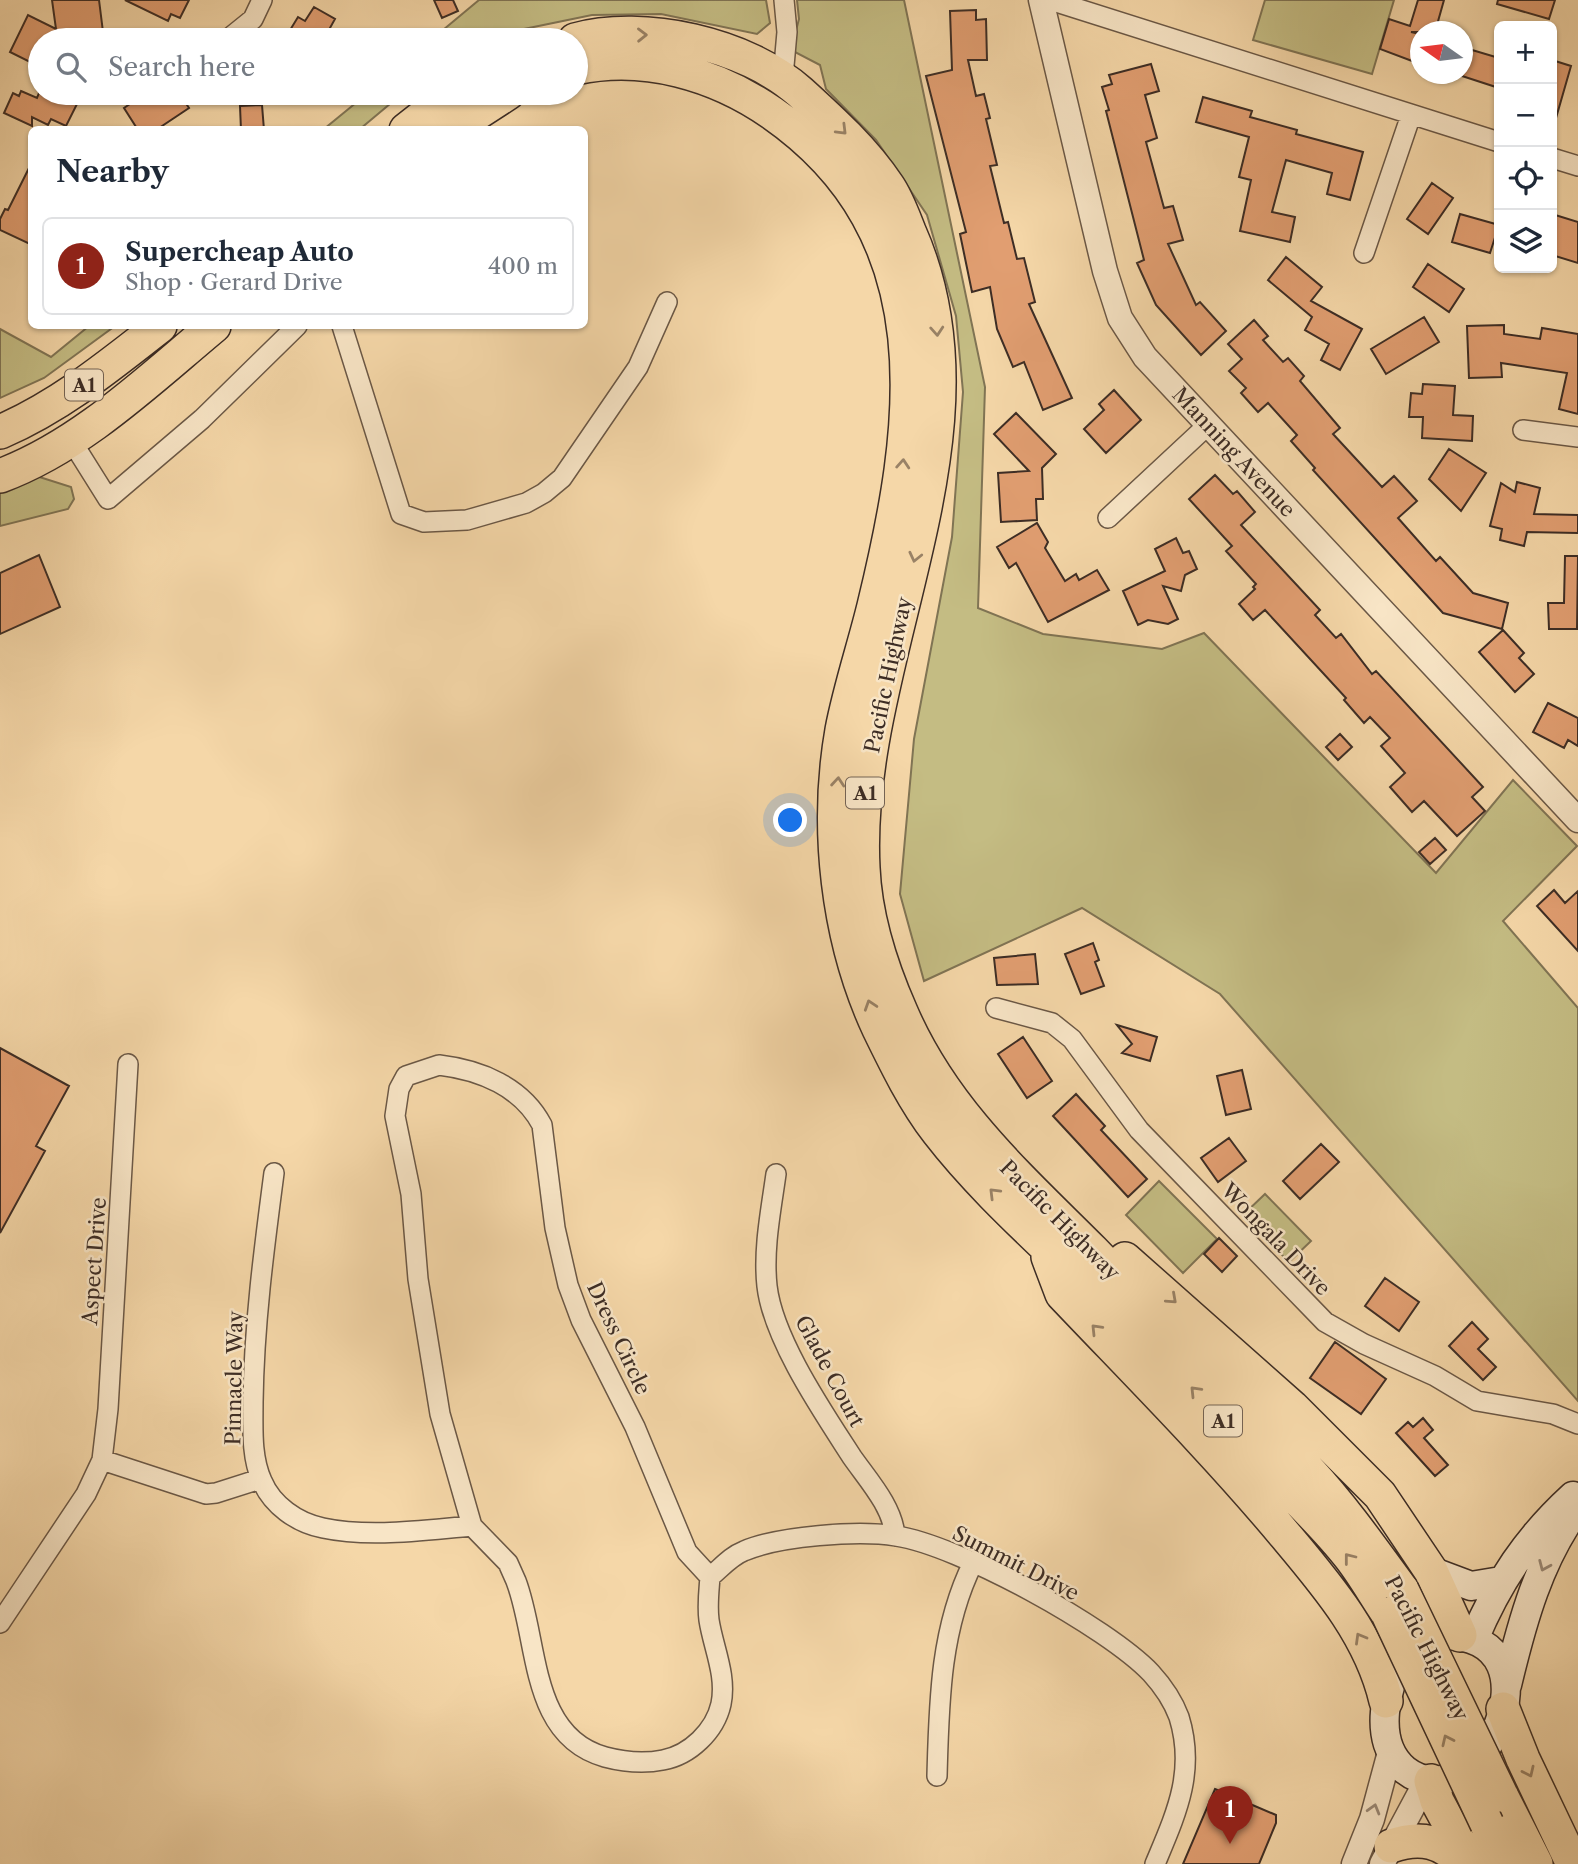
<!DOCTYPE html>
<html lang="en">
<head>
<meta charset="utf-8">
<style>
  body { margin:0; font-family:"Libre Caslon Text",serif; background:#f2f2f3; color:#1f2937 }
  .controls { position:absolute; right:21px; top:21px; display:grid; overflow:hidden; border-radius:10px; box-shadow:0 2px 5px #0004 }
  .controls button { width:63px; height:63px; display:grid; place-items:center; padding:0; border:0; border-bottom:2px solid #e0e1e3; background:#fff; color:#1f2937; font:35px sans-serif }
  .compass { position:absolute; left:1410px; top:21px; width:63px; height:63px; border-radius:50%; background:#fff; box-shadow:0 2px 5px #0004; rotate:284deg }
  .you { position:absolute; left:791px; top:821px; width:24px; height:24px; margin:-18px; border:5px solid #fff; border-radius:50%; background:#1a73e8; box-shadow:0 0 0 10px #1a73e833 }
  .badge { display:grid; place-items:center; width:46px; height:46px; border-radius:50%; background:#8f2418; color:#fff; font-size:23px; font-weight:700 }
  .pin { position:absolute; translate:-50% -58px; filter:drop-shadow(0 2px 4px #0008) }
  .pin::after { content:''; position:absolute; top:37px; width:24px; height:21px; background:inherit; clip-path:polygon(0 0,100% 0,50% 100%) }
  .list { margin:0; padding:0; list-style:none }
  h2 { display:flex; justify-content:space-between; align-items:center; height:91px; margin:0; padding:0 28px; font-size:30px }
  h2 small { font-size:23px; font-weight:400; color:#747a83 }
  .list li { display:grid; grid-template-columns:46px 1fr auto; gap:21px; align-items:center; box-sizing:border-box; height:98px; margin:0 14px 14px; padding:0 14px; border:2px solid #e0e1e3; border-radius:10px }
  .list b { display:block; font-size:26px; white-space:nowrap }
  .list p { margin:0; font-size:23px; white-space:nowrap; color:#747a83 }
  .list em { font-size:23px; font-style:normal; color:#747a83 }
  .icon { flex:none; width:38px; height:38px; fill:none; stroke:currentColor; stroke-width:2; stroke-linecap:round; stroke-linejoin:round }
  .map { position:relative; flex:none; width:1578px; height:1864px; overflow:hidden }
  .search { position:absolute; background:#fff; box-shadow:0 2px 5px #0004; left:28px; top:28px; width:560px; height:77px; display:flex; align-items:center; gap:18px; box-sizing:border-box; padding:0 24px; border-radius:38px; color:#747a83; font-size:26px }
  .panel { position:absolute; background:#fff; box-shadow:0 2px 5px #0004; left:28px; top:126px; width:560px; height:203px; border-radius:10px }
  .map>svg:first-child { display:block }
  .green { fill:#c4bc83; stroke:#807454; stroke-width:2 }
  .building { fill:#e19e71; stroke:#3d2d25; stroke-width:2 }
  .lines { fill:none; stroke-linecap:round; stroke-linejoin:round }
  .minor-casing { stroke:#6b5846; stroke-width:22 }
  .tertiary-casing { stroke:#6b5846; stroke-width:27 }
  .secondary-casing { stroke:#3d2d25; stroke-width:31 }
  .trunk-casing { stroke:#3d2d25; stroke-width:36 }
  .minor { stroke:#f8e5c6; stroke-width:19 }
  .tertiary { stroke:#f8e5c6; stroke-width:24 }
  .secondary { stroke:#f8e5c6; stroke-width:28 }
  .trunk { stroke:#f5d7a8; stroke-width:33 }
  .trunk-bridge-casing { stroke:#3d2d25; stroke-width:36; stroke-linecap:butt }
  .trunk-bridge { stroke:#f5d7a8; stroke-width:33 }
  .oneway { stroke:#998266 }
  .oneway2 { stroke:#9a8976 }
  .labels { text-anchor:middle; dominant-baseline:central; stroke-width:5; stroke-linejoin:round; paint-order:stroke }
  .shield { fill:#f8e5c6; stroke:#756455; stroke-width:2 }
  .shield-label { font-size:19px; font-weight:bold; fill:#3d2d25 }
  .street-label { font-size:21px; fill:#3d2d25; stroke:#f8e5c6 }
</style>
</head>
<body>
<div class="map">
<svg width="1578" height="1864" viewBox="0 0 1578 1864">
  <rect width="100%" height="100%" fill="#f5d7a8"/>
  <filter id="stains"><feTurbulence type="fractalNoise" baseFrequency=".00286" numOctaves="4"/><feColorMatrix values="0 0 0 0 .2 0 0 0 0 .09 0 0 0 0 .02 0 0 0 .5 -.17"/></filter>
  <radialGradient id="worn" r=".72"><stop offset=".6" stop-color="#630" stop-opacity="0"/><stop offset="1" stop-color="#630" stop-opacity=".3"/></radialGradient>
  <path class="green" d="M479,0H766L770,23L757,34L661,14L592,15L524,29L502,40H431Z
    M797,0H904L985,387L978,608L1043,634L1162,649L1204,633L1436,873L1513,780L1577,846L1503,921L1578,1008V1401L1220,994L1082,908L924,981L900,894L914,739L952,537L963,392L956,316L927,215L876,140L826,89L820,65L791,50L799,19Z
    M1265,0H1394L1372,74L1253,40Z
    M368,93H403L360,129H324Z
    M89,326H115L44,378L0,398V329L51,357Z
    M30,474L71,487L74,499L68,509L0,526V493Z
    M1159,1181L1217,1239L1183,1273L1126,1215Z
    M1265,1194L1311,1241L1289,1262L1243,1215Z"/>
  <path class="building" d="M52,0H99L104,40H40V67L10,52L28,15L56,29Z
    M125,0H189L180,18L171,14L168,21Z
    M434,0H453L458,11L442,18Z
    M1418,0H1444L1435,32H1411L1420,34V64L1380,49L1389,19L1410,26Z
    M1498,0H1555L1549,19L1497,4Z
    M314,7L335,19L325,37L320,33L316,40H284L298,17L305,21Z
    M976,10V20L986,19L987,60H968L976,96L984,94L990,118L986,119L997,165L990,166L1004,223L1008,222L1017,259L1024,258L1035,302L1029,304L1072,398L1043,410L1024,362L1013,367L997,329L990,287L972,292L960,234L966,232L926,76L952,70L950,11Z
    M1462,47L1499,58V88L1462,76Z
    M1552,60L1571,66L1556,118L1552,117Z
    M1151,64L1159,91L1145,95L1157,138L1146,142L1164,208L1173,206L1183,240L1168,244L1196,305L1200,302L1226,331L1201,355L1156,305L1137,263L1144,260L1106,111L1109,110L1102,87L1112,84L1109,75Z
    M21,91L37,98L39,93H64L79,100L66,126L51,119L48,125L32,117V126L4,113L13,93L19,96Z
    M146,93H179L189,108L156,130H138L124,108Z
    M1203,97L1252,111L1250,117L1297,130L1296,134L1363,152L1350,200L1327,194L1332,173L1286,160L1272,212L1295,217L1290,242L1240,231L1251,180L1239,177L1249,137L1196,122Z
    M262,105L264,130H241L240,106Z
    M32,162V245L0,230V219L5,209L8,210Z
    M1432,183L1453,198L1428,234L1407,219Z
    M1460,214L1499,225L1490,253L1452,242Z
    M1552,214L1578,222V263L1552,255Z
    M1286,257L1322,287L1311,301L1362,329L1340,370L1321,360L1329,344L1305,330L1312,317L1268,280Z
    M1428,264L1464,289L1449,312L1413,287Z
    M1424,317L1439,342L1386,374L1371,349Z
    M1254,320L1268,336L1263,340L1283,362L1288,358L1304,376L1300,381L1340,428L1333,434L1382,487L1394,476L1417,501L1398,518L1436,561L1440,557L1473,593L1508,603L1502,629L1443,613L1313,470L1315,468L1291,441L1297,435L1268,403L1258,412L1241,393L1246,388L1229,371L1242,359L1228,344Z
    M1504,325V334L1540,339L1542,328L1578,334V414L1559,409L1567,373L1501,363L1502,377L1469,378L1467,326Z
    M1423,384L1455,386L1453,415L1473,416L1472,441L1422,438L1423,417H1409L1411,393L1422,394Z
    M1114,390L1141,420L1106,453L1084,429L1104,410L1099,404Z
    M1016,413L1056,454L1042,468L1043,499H1036L1037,520L1001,522L998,473L1029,471L994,434Z
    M1449,449L1486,473L1461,511L1429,479Z
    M1215,475L1233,494L1237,491L1255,512L1241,525L1320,610L1315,615L1336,638L1341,634L1372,674L1376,671L1483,787L1472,797L1485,811L1457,836L1424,801L1412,812L1390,787L1405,773L1381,746L1390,738L1370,717L1364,723L1344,700L1346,698L1265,610L1253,620L1239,604L1255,589L1253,587L1256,584L1226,551L1232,546L1189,499Z
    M1517,482L1540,488L1534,514L1578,515V533L1527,532L1524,546L1500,540L1502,529L1490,526L1501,483L1515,492Z
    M1037,523L1048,542L1045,548L1065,581L1076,574L1079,580L1097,570L1109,590L1048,622L1016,563L1009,568L997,547Z
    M1176,538L1183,553L1189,551L1197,569L1185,575L1181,591L1163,586L1178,619L1168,624L1148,620L1138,625L1123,591L1165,571L1155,549Z
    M39,555L60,607L0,634V573Z
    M1565,556H1578L1577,629H1549L1548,603H1564Z
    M1503,630L1524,653L1519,658L1534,674L1515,692L1479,652Z
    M1548,703L1578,718V746L1568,740L1564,748L1533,732Z
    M1340,734L1352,747L1338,760L1326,747Z
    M1435,838L1446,850L1430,864L1419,852Z
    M1554,890L1565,903L1578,891V951L1537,906Z
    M1093,943L1099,960L1095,962L1104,986L1081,994L1065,954Z
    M1035,954L1038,984L997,985L994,958Z
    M1117,1025L1157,1037L1150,1061L1122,1053L1132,1044Z
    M1023,1037L1052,1081L1027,1098L998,1054Z
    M0,1048L69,1086L36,1146L45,1151L0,1233Z
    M1242,1070L1251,1109L1226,1115L1217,1076Z
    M1076,1094L1105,1126L1101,1130L1147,1179L1128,1197L1053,1116Z
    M1229,1138L1246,1161L1218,1182L1201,1158Z
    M1321,1144L1339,1162L1300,1199L1283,1181Z
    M1219,1238L1237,1256L1222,1272L1204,1254Z
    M1385,1278L1419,1302L1399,1331L1365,1306Z
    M1472,1322L1488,1339L1478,1349L1496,1367L1483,1380L1449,1346Z
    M1335,1342L1386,1379L1361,1414L1310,1378Z
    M1423,1418L1433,1430L1424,1438L1448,1465L1435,1476L1396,1433L1408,1422L1413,1427Z
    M1215,1789L1276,1815V1823L1259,1864H1183Z"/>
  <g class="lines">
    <g class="minor-casing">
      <path id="minor" d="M1050,0L1499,142
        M227,40L253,19L262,0
        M783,77L787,32L784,0
        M1552,158L1578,166
        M1364,253L1411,115
        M342,326L401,514L424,522L467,520L526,503L544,493L562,478L638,367L667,302
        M1523,430L1578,437
        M71,440L108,499L202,419L297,326
        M1108,518L1209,424
        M996,1008L1052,1023L1072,1039L1139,1130L1325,1322L1364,1344L1435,1376L1477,1401L1553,1414L1578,1424
        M439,1065C481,1070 522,1087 542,1125L555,1228L568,1285L581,1320L635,1427L687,1552L710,1577C709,1591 707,1605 709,1620C713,1647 727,1675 721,1704C715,1731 690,1755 663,1760C643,1764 624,1762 605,1757C529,1736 539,1641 516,1581L508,1563L472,1526L440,1414L418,1279L411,1194L395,1116L399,1089L406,1076Z
        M274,1173C264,1249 254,1325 253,1402C253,1428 251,1457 262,1481C272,1505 297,1523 323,1528C370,1538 424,1530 472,1526
        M776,1174C771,1210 763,1249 767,1286C773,1339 823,1412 852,1457C868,1480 893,1507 895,1536
        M102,1460L206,1494L216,1493L260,1479
        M710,1577C721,1568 731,1556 744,1551C779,1536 858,1530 896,1536C958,1545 1107,1627 1151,1673C1162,1685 1173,1701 1179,1717C1196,1772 1176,1814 1155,1864
        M0,1623L86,1494L102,1460L108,1409L128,1064
        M937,1776C939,1703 940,1629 973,1563"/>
    </g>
    <g class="tertiary-casing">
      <path id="tertiary" d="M1041,0L1105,271L1120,318L1145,357L1578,820
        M1354,1864L1372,1819L1390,1752
        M1382,1864L1427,1780"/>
    </g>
    <g class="secondary-casing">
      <path id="secondary" d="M1431,1571L1471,1586L1501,1581
        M1445,1635C1568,1637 1478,1827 1405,1770C1388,1756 1383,1734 1385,1712C1389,1674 1405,1643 1445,1635Z
        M1474,1639C1498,1582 1527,1538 1573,1496
        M1507,1685C1522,1622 1539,1559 1578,1507"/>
    </g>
    <g class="trunk-casing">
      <path id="trunk" d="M575,40C644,21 746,44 800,92C832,121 864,150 888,186C897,199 903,216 909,231C1001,437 852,658 863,868C865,916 882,969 901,1012C943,1110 1019,1177 1093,1251C1130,1289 1165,1330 1203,1367C1238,1403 1277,1435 1310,1472C1344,1509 1372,1549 1402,1590
        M576,68C644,53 716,74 772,113C946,234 918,425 874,606C864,647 850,688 842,730C825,827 837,939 879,1029C896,1064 914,1101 938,1132C982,1189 1038,1238 1089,1288C1150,1348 1210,1408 1269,1470C1296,1498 1326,1526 1350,1557C1364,1575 1375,1595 1388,1614
        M406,130L453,93
        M451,130L508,93
        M0,432C60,406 109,366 160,326
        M0,476C81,446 149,380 214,326
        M1048,1257L1062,1294C1137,1373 1215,1451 1285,1535C1327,1585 1371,1636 1386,1701
        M1125,1259L1292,1407L1380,1495L1431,1571L1460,1635
        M1503,1709L1523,1759L1573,1864
        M1431,1781L1437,1801L1471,1864
        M1501,1795L1536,1864
        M1487,1824L1505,1864
        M1391,1846C1422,1835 1442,1842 1465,1864"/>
    </g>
    <use href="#minor" class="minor"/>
    <use href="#tertiary" class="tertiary"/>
    <use href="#secondary" class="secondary"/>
    <use href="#trunk" class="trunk"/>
    <g class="trunk-bridge-casing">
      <path id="trunk-bridge" d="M1402,1590L1501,1795
        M1388,1614L1487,1824"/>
    </g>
    <use href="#trunk-bridge" class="trunk-bridge"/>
  </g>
  <defs><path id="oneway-chevron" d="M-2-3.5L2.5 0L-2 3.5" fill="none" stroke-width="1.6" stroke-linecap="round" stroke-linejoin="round" transform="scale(1.75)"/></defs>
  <g class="oneway">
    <use href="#oneway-chevron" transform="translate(642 35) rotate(-1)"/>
    <use href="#oneway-chevron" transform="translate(842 130) rotate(45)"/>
    <use href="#oneway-chevron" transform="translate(937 331) rotate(86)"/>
    <use href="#oneway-chevron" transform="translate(903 464) rotate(-86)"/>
    <use href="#oneway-chevron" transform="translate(915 557) rotate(103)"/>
    <use href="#oneway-chevron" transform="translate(838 782) rotate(-85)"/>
    <use href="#oneway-chevron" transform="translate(870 1005) rotate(-108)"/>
    <use href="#oneway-chevron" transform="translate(994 1193) rotate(-135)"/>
    <use href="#oneway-chevron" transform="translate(1172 1299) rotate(42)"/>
    <use href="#oneway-chevron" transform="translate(1096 1329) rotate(-134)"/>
    <use href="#oneway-chevron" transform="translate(1195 1391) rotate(-134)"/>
    <use href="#oneway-chevron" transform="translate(1349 1558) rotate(-128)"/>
    <use href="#oneway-chevron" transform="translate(1360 1638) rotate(-120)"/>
    <use href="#oneway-chevron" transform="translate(1447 1740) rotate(-115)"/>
    <use href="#oneway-chevron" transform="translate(1529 1772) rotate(65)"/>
  </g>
  <g class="oneway2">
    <use href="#oneway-chevron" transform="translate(1544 1566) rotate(113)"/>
    <use href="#oneway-chevron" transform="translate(1374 1809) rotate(-74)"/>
  </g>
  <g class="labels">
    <g class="shield">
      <rect x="65" y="369.5" width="38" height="31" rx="5"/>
      <rect x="846" y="777.5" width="38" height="31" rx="5"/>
      <rect x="1204" y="1405.5" width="38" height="31" rx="5"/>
    </g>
    <g class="shield-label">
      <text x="84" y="385">A1</text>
      <text x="865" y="793">A1</text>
      <text x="1223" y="1421">A1</text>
    </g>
    <g class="street-label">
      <text transform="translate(1234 452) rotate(47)">Manning Avenue</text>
      <text transform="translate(888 675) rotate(-78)">Pacific Highway</text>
      <text transform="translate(1060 1220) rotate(45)">Pacific Highway</text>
      <text transform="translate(1276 1239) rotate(46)">Wongala Drive</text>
      <text transform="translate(94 1261) rotate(-86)">Aspect Drive</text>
      <text transform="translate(619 1338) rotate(65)">Dress Circle</text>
      <text transform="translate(830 1371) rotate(62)">Glade Court</text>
      <text transform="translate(234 1378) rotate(-89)">Pinnacle Way</text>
      <text transform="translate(1016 1563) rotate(27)">Summit Drive</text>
      <text transform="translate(1427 1648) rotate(63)">Pacific Highway</text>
    </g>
  </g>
  <rect width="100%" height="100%" filter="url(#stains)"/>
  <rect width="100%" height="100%" fill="url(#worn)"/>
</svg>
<div class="controls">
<button>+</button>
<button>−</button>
<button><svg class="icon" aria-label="locate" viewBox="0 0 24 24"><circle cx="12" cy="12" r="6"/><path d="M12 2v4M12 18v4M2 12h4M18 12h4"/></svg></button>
<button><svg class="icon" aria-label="layers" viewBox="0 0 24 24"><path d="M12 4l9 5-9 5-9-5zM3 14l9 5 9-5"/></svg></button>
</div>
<svg class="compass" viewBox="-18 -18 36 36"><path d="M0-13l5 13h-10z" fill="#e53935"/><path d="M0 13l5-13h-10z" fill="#747a83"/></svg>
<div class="you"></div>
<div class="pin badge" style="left:1230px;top:1844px">1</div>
<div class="search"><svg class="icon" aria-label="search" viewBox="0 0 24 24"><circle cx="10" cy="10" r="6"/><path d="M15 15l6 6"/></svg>Search here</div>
<section class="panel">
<h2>Nearby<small></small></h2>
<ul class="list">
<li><span class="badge">1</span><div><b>Supercheap Auto</b><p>Shop · Gerard Drive</p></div><em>400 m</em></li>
</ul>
</section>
</div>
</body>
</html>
